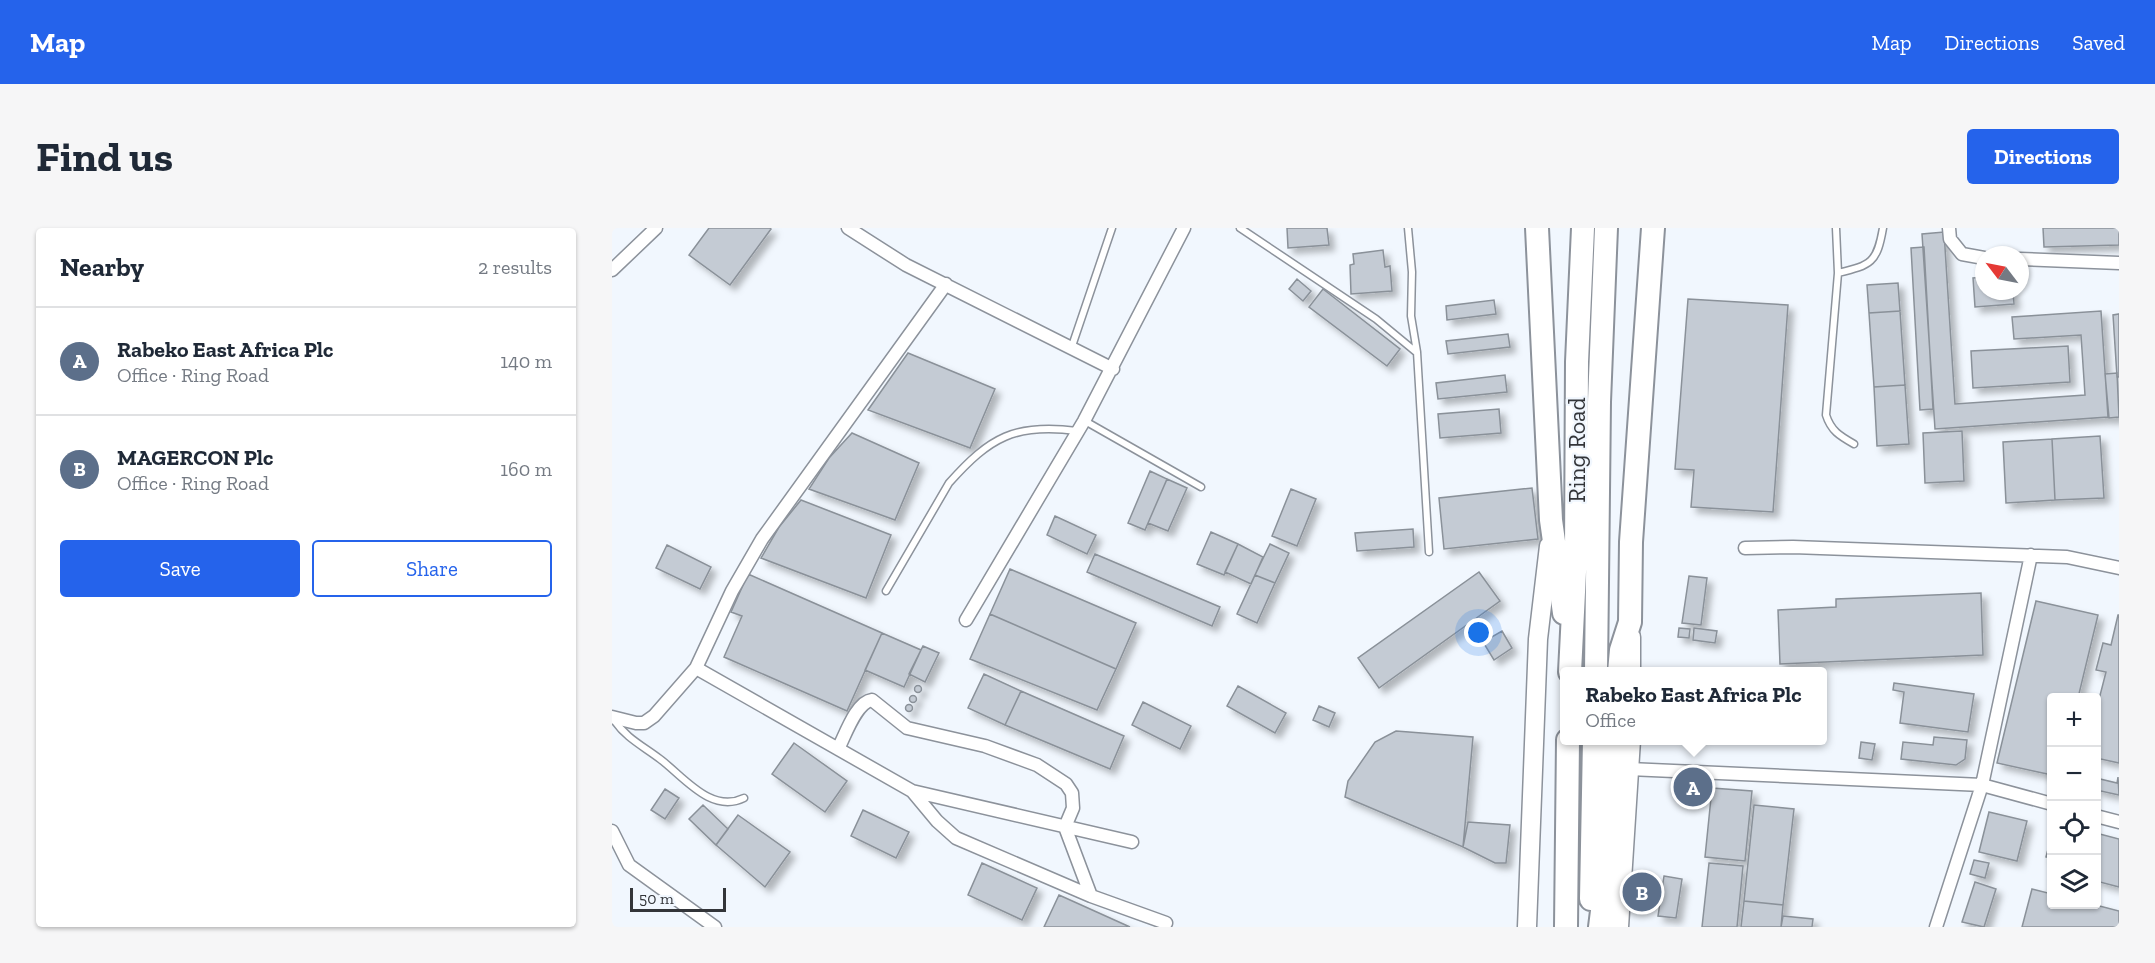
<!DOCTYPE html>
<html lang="en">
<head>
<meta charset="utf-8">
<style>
  body { margin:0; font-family:"Zilla Slab",serif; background:#f6f6f7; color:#1f2937 }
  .controls { position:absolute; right:18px; bottom:18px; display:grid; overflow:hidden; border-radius:6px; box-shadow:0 2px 4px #0004 }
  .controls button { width:54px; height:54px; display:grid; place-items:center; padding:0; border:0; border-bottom:2px solid #e0e1e3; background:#fff; color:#1f2937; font:30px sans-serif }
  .compass { position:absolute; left:1363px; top:18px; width:54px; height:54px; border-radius:50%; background:#fff; box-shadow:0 2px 4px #0004; rotate:302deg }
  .scale { position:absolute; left:18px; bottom:15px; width:96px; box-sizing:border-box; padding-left:6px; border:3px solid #333539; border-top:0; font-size:16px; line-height:21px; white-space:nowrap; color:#333539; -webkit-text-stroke:4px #f1f7fe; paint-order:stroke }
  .you { position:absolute; left:867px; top:405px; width:21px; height:21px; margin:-15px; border:4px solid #fff; border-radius:50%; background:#1a73e8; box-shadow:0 0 0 9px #1a73e833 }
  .badge { display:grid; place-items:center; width:39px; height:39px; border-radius:50%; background:#2563eb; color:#fff; font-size:20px; font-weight:700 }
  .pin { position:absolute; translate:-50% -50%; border:3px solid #fff; box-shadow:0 2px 6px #0006 }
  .popup { position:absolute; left:948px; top:439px; width:267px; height:78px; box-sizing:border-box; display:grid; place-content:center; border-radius:6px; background:#fff; filter:drop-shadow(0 2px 4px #0005); font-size:20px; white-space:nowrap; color:#747a83 }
  .popup b { font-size:22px; color:#1f2937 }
  .popup::after { content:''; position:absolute; left:50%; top:100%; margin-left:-12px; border:12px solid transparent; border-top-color:#fff }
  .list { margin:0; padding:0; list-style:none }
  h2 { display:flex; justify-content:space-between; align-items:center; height:78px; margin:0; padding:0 24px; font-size:26px }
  h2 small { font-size:20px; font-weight:400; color:#747a83 }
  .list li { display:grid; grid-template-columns:39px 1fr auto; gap:18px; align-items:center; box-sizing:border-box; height:108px; padding:0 24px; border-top:2px solid #e0e1e3 }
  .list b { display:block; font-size:22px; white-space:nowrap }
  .list p { margin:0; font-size:20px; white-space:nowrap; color:#747a83 }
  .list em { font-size:20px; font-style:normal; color:#747a83 }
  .actions { display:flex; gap:12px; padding:18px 24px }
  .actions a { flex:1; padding:14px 0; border:2px solid #2563eb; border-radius:6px; text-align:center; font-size:21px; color:#2563eb }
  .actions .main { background:#2563eb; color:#fff }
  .icon { flex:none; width:33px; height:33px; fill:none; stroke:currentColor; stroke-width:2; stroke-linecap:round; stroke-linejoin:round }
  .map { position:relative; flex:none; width:1507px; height:699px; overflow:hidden; border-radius:6px }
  header { display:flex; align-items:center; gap:36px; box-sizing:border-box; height:84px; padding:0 30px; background:#2563eb; color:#fff }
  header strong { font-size:28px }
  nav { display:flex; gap:33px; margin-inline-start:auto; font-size:21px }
  .intro { display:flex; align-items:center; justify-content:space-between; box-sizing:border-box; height:144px; padding:0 36px }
  h1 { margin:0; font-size:42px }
  .button { padding:15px 27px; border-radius:6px; background:#2563eb; color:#fff; font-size:21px; font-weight:700 }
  main { display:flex; gap:36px; padding:0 36px }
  aside { flex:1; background:#fff; border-radius:6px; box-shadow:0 2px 4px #0004 }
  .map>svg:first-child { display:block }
  .building { fill:#c4cbd4; stroke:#8a9199; stroke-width:1.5; filter:url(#shadow) }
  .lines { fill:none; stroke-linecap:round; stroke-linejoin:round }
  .lane-casing { stroke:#8c929b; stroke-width:9 }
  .street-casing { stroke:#8c929b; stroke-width:15 }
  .secondary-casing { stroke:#8c929b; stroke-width:21 }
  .highway-casing { stroke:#8c929b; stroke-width:26 }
  .lane { stroke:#fff; stroke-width:6 }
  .street { stroke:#fff; stroke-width:12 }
  .secondary { stroke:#fff; stroke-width:18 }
  .highway { stroke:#fff; stroke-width:22 }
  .labels { text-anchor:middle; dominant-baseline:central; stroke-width:4.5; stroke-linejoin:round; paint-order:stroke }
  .street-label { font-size:24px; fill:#333539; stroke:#f1f7fe }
</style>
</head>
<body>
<header>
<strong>Map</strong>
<nav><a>Map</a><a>Directions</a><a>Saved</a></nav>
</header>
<div class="intro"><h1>Find us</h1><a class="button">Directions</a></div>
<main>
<aside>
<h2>Nearby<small>2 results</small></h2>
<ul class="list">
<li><span class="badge" style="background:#5c6f8a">A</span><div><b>Rabeko East Africa Plc</b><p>Office · Ring Road</p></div><em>140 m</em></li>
<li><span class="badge" style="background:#5c6f8a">B</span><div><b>MAGERCON Plc</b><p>Office · Ring Road</p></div><em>160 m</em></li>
</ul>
<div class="actions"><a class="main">Save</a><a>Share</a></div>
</aside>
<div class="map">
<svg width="1507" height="699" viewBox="0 0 1507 699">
  <defs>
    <filter id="shadow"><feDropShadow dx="5.5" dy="5.5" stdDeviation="3" flood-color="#0004"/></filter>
  </defs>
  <rect width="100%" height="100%" fill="#f1f7fe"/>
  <path class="building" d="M97,0H158L159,1L118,57L77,27Z
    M675,0H715L717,17L676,20Z
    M1431,0H1507V17L1432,19Z
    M1332,4L1343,176L1473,167L1469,107L1402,111L1400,89L1489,83L1496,189L1323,201L1310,6Z
    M1312,19L1321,181L1308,182L1299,20Z
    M771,22L773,39L778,38L780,63L739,66L738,37L742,36L741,26Z
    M1372,49V63H1401L1402,76L1363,79L1361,50Z
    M685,51L699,63L691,73L677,61Z
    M1286,55L1288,83L1257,85L1255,57Z
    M711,61L788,121L775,138L697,79Z
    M1076,71L1176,77L1161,284L1079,279L1082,242L1063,241Z
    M882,72L884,86L835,92L834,78Z
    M1288,83L1293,157L1262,159L1257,85Z
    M1507,86V149H1505L1501,87Z
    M896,106L898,119L836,126L834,113Z
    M1456,118L1458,154L1361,160L1359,123Z
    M296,125L383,161L358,220L256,182Z
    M1505,145L1507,189L1497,190L1493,146Z
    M893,147L895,164L826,171L824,155Z
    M1293,157L1297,216L1265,218L1262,159Z
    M887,181L889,205L828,210L826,186Z
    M1350,203L1352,253L1313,255L1311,205Z
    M240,205L307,235L283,292L197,261L217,230Z
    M1488,208L1492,270L1443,272L1440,211Z
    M1440,211L1443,272L1394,275L1391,214Z
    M538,243L555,251L533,302L516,295Z
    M555,251L575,260L556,303L536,295Z
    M920,260L926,311L832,321L827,270Z
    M679,261L704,271L685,318L660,308Z
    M189,272L279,307L254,370L149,330L167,299Z
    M443,288L484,307L475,326L435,307Z
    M801,301L802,319L745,323L743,305Z
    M599,304L626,316L612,347L585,336Z
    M626,316L651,329L639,356L613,344Z
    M658,316L677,325L663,355L643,347Z
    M55,317L99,339L88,361L44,340Z
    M483,326L608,379L600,398L475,344Z
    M398,341L524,395L504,441L378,386Z
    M867,344L888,373L767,460L746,430Z
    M136,346L270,405L235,483L112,429L130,388L119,384Z
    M643,347L663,355L645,395L625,386Z
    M1077,348L1095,350L1089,397L1070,395Z
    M1369,365L1371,427L1168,436L1166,382L1224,379V371Z
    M1424,373L1486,387L1466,470H1440V547L1385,535Z
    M378,386L504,441L485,482L358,431Z
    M1506,387H1507V535L1484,530V483L1494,444L1484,442L1491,415L1499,417Z
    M1067,400L1078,401L1077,410L1066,409Z
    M1082,400L1105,403L1103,415L1081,412Z
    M890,403L900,420L882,432L871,414Z
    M270,405L309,422L292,459L253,442Z
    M311,418L327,425L313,454L297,446Z
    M372,446L409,463L393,497L356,480Z
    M1282,455L1362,466L1356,504L1288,495L1292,464L1281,462Z
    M302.5 461a3.5 3.5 0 1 1 7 0a3.5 3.5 0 1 1-7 0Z
    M626,458L674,485L663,505L615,478Z
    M409,463L512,508L498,541L393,497Z
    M297.5 471a3.5 3.5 0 1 1 7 0a3.5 3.5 0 1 1-7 0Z
    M531,474L579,498L568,521L520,497Z
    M293.5 480a3.5 3.5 0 1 1 7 0a3.5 3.5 0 1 1-7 0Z
    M707,478L723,485L717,499L701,492Z
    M784,503L861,509L851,619L733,569L736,553L763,514Z
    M1322,509L1355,512L1353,531L1344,537L1289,531L1291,514L1321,517Z
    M1249,514L1263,516L1260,532L1247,530Z
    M182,515L235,553L213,584L160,546Z
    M1506,549L1507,567L1484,562V550L1505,555Z
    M1100,560L1140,563L1133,633L1093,629Z
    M53,561L67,570L53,591L39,582Z
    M91,577L116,601L104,617L77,591Z
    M1142,577L1182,581L1171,677L1132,673Z
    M251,582L297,604L284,630L239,608Z
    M1377,584L1415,593L1405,633L1367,624Z
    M126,587L178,624L153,659L104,617Z
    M856,594L898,597L894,635H883L851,619Z
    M1484,605L1507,611V659L1484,653Z
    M1440,606V630L1434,629Z
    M1362,632L1377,635L1373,650L1358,646Z
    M370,635L425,660L410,692L356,667Z
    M1097,635L1131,638L1125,699H1090Z
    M1052,648L1070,651L1064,690L1046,688Z
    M1363,654L1384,661L1372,699L1350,694Z
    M1420,661L1440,666V676H1480L1507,683V699H1410Z
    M447,667L518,699H432Z
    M1132,673L1171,677L1169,699H1129Z
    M1171,688L1201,691L1200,699H1169Z"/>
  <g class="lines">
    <g class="lane-casing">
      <path id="lane" d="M628,0L764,91L804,124
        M796,0L800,44L799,88L805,124L817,324
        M1224,0L1226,45L1214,187C1219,203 1228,208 1242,216
        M1226,45C1259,37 1265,35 1271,0
        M459,121L500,0
        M473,193L589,259
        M274,363L337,255C378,209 403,195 465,203
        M2,492C14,510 31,518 48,531C72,549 99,586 132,570"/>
    </g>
    <g class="street-casing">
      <path id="street" d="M236,0L294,37L501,141
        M1337,0L1338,11L1350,26L1372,30
        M1408,31L1507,35
        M0,42L44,0
        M1133,320L1181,319L1455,329L1507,340
        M354,392L472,193L572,0
        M84,440L300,563L520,614
        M0,489L24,495H32L42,488L84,440L120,363L150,311L334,56
        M226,521C233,508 244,474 260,472L295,500L373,518L425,537L454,556L460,565L461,580L453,599L479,668
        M1017,541L1370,557L1440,576
        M300,563L325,593L344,610L479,668L554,695
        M1484,588L1507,594
        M0,603L17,637L103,699
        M1324,699L1370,557L1419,327"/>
    </g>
    <g class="secondary-casing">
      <path id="secondary" d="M1019,409V444
        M915,699L926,411L937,318
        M1007,699L1019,512"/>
    </g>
    <g class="highway-casing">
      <path id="highway" d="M925,0L939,292L952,385
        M958,444L964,324L965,134L971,0
        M984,444L987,174L994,0
        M1007,444L1009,422L1018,394L1019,314L1041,0
        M979,671L982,512
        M954,699L956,512
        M988,699L994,651L1002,512"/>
    </g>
    <use href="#lane" class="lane"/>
    <use href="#street" class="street"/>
    <use href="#secondary" class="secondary"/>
    <use href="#highway" class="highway"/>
  </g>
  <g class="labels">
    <g class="street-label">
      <text transform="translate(964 222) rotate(-90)">Ring Road</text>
    </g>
  </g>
</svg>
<div class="controls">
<button>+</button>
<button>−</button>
<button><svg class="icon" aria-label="locate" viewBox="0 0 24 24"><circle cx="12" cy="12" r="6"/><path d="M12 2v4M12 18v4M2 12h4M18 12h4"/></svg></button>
<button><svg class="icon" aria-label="layers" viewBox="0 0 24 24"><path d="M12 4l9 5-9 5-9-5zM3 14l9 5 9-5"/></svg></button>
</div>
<svg class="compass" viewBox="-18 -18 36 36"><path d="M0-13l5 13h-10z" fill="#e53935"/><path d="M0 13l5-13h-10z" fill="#747a83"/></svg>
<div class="scale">50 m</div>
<div class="you"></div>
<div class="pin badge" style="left:1081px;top:559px;background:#5c6f8a">A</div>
<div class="popup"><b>Rabeko East Africa Plc</b>Office</div>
<div class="pin badge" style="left:1030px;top:664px;background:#5c6f8a">B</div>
</div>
</main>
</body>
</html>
